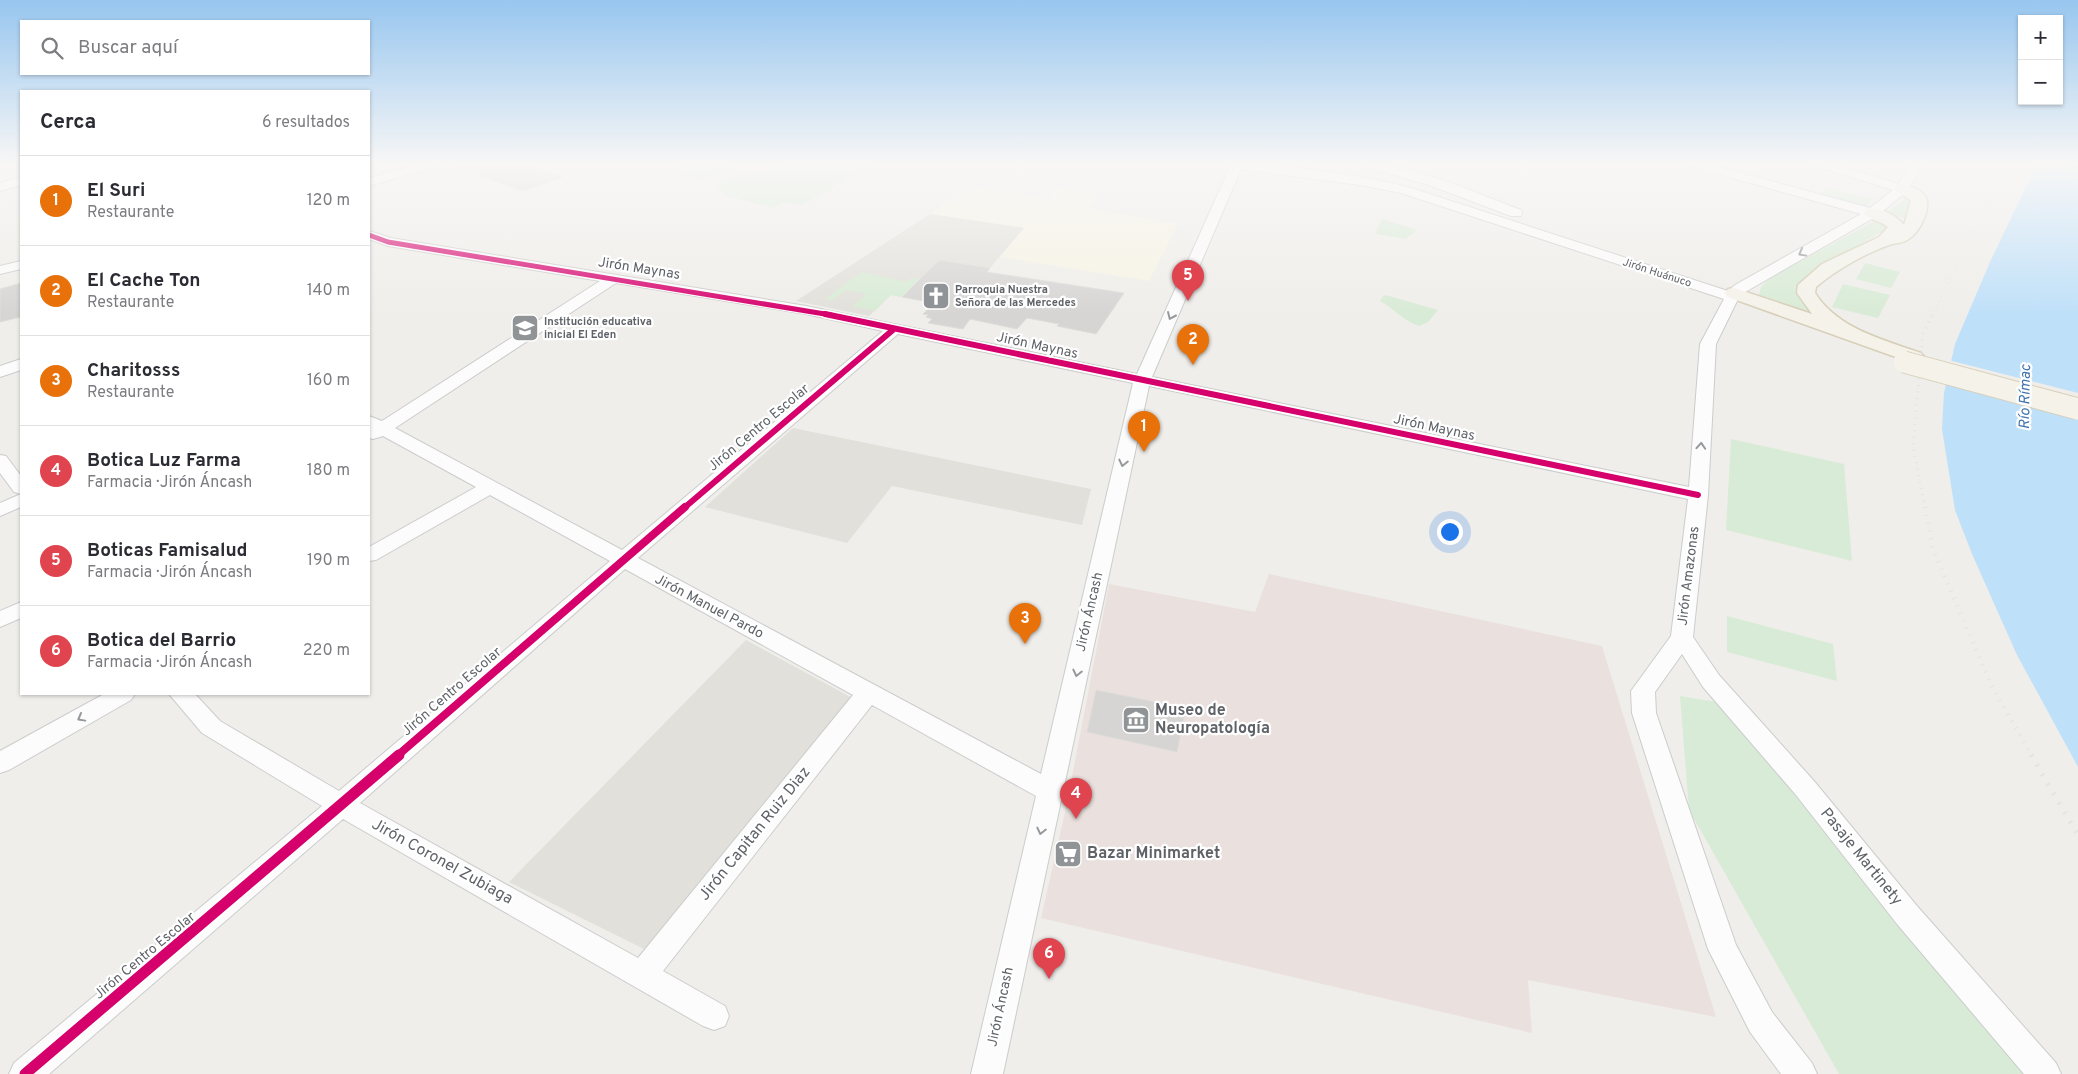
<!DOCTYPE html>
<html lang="es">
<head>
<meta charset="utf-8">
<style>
  body { margin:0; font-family:Overpass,sans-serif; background:#f7f7f7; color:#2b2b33 }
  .controls { position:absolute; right:15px; top:15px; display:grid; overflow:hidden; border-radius:0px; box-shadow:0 1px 4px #0004 }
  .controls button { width:45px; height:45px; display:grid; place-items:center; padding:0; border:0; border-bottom:1px solid #e1e1e2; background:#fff; color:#2b2b33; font:25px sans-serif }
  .you { position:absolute; left:1449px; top:531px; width:18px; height:18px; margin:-12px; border:4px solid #fff; border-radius:50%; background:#1a73e8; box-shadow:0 0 0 8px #1a73e833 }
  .badge { display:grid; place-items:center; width:32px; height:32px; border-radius:50%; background:#919496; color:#fff; font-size:16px; font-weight:700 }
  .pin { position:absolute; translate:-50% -41px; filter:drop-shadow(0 1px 2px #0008) }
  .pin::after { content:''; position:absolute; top:26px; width:18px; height:15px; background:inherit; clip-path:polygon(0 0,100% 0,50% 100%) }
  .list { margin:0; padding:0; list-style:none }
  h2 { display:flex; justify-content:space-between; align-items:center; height:65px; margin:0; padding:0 20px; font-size:21px }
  h2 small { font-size:16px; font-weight:400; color:#7c7c81 }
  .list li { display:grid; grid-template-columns:32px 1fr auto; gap:15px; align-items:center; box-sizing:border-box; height:90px; padding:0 20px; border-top:1px solid #e1e1e2 }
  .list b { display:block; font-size:19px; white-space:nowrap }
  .list p { margin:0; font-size:16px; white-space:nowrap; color:#7c7c81 }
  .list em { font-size:16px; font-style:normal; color:#7c7c81 }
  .icon { flex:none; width:28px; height:28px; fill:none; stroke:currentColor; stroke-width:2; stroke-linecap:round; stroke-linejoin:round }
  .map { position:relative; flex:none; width:2078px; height:1074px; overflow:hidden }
  .search { position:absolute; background:#fff; box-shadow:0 1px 4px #0004; left:20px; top:20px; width:350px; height:55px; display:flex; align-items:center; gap:12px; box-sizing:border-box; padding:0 18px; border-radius:0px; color:#7c7c81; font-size:19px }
  .panel { position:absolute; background:#fff; box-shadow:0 1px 4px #0004; left:20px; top:90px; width:350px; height:605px; border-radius:0px }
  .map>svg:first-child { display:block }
  .commercial { fill:#f7f3e4 }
  .education { fill:#e2e0da }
  .medical { fill:#eae0de }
  .green { fill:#d8ebd6 }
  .water { fill:#bfe0f9 }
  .pier { fill:#efeeea }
  .building { fill:#d6d5d3; stroke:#deddd9 }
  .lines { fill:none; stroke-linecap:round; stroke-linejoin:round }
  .minor-casing { stroke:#cbcccc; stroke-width:2 }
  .major-casing { stroke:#d7ceb8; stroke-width:3 }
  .minor { fill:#fdfcfc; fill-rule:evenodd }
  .major { fill:#f4f2e9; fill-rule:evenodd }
  .rail-far3 { stroke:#e4e4e4; stroke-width:2.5; stroke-dasharray:0.5 4.5; stroke-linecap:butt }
  .rail-far2 { stroke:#e4e4e4; stroke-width:3; stroke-dasharray:1 5.5; stroke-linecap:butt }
  .rail-far1 { stroke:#e4e4e4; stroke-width:4.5; stroke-dasharray:1 7; stroke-linecap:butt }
  .rail { stroke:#e4e4e4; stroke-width:5; stroke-dasharray:2 9; stroke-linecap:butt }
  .major-bridge-casing { stroke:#d7ceb8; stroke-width:23; stroke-linecap:butt }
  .major-bridge { stroke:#f4f2e9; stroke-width:21 }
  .cycleway-far3-casing { stroke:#fff; stroke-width:7 }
  .cycleway-far2-casing { stroke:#fff; stroke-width:9 }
  .cycleway-far1-casing { stroke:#fff; stroke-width:11 }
  .cycleway-casing { stroke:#fff; stroke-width:14 }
  .cycleway-far3 { stroke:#d6006c; stroke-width:5 }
  .cycleway-far2 { stroke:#d6006c; stroke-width:6 }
  .cycleway-far1 { stroke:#d6006c; stroke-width:8 }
  .cycleway { stroke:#d6006c; stroke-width:11 }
  .oneway { stroke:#96999c }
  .labels { text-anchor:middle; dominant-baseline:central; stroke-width:4.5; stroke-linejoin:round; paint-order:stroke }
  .far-street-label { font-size:11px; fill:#5f6368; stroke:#fff }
  .far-poi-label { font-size:11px; font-weight:bold; fill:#5f6368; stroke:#fff; text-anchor:start }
  .street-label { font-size:14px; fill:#5f6368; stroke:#fff }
  .water-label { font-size:15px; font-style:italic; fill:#4174aa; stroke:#fff }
  .near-poi-label { font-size:16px; font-weight:bold; fill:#5f6368; stroke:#fff; text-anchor:start }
  .near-street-label { font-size:16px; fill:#5f6368; stroke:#fff }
</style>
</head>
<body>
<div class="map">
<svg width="2078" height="1074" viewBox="0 0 2078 1074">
  <rect width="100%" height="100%" fill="#efeeea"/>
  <path class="commercial" d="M970,186L1047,199L1059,187L1076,190L1098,194L1089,208L1178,224L1149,281L1000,257L1023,228L930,214Z"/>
  <path class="education" d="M930,214L1024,228L990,268L939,260L902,297L891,295L869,316L796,301Z
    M793,428L1091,489L1082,525L892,486L847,543L705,507Z
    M746,640L854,699L650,952L509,882Z"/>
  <path class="medical" d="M1269,574L1602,646L1716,1017L1528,980L1532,1033L1041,918L1066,808L1109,584L1255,612Z"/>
  <path class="green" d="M687,164H720L730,167V169L701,180L670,171Z
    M790,164H873L802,205L785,202L773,208L724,195L716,186L737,175L753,170L766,172Z
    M1827,188L1873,199L1866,206L1818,195Z
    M1909,196L1913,200L1907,219L1886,213Z
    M1880,218L1888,223V228L1821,267L1802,280C1798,297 1805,303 1816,314L1809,315L1759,295L1761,287L1770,278Z
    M1382,219L1417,230L1406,239L1375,234Z
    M1865,263L1900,272L1891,288L1856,279Z
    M862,272L906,282L911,278L920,279L902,297L891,295L875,311L852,306L867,294L847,290L832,300L825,299Z
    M1843,284L1890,295L1878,318L1832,307Z
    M1384,295L1389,296L1438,310L1428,322L1419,326C1403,321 1394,308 1380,301Z
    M1731,439L1844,464L1852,561L1726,530Z
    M1727,616L1833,644L1837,681L1727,652Z
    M1680,696L1716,702L2032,1074H1839L1689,810Z"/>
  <path class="water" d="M2037,164H2078V767L2017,655L1972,554L1955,510L1942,429L1944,393L1955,344L1990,262Z"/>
  <path class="pier" d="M1948,360L2078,393V412L1945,376Z"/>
  <path class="building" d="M454,164H522L563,177L523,191L454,167Z
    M939,260L990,268L987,272L1124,293L1096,334L1057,326L1059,324L1027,318L1017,329L970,319L963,329L928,323L932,319L926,317L928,315L923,314L934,303L902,297Z
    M21,283V317L0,322V289Z
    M1096,690L1186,708L1177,752L1087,732Z"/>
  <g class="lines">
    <g class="minor-casing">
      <path id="minor" d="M418,164H438L436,166L369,186V178Z
        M1224,164C1285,164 1349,173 1408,187L1728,291L1735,285L1861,214L1690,166L1688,164H1708L1870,208L1893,190L1815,166L1813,164H1833L1899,184L1911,164H1923L1906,192L1877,216L1740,295L1716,344L1708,495L1693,637L1719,675L1814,781L1917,906L2056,1063L2061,1074H2024L1897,924L1796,795L1703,687L1682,654L1655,692L1656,713L1736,945L1772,1012L1812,1063L1817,1074H1781L1750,1032L1708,949L1632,713L1631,691L1671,636L1688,499L1149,386L1003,1074H971L1036,796L872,705L663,971L725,1006L729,1016L725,1026L714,1030L703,1026L343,819L49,1074H9L14,1063L322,806L202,733L169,694H195L220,721L339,791L610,561L490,495L376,560L369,561V547L476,487L383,436L373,439L369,438V416L382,421L600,281L388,246L369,239V231L391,238L806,306L1137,374L1230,167ZM1241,169L1360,185L1401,193L1724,299L1700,344L1689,487L1152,377ZM616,283L806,314L883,331L622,550L395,428ZM898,334L1133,383L1041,774L638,558ZM625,569L853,695L638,958L360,803Z
        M1362,164C1415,164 1472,192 1521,210L1522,213L1521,216H1511L1429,185L1364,166Z
        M21,177V185L0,191V183Z
        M21,261V269L0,274V266Z
        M21,359V370L0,377V366Z
        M0,455L6,456L21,476V494L14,492L0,473Z
        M21,494V507L0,516V503Z
        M21,602V618L0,627V611Z
        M104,694H135L131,700L9,770L0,773V751Z"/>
    </g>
    <g class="major-casing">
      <path id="major" d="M1902,184C1909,186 1922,190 1925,196C1932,208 1920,231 1910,238C1904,243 1896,243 1889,245C1864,254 1836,270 1816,287L1815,293C1838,329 1884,340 1921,353L1924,357L1921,361L1914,363L1907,361L1728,297L1725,293L1728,289L1734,288L1812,314L1797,293L1798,285L1822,264L1879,237L1888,227C1881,221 1869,220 1864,213L1866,210C1879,206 1896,215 1904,225L1911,201L1894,189L1897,186Z"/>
    </g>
    <use href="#minor" class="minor"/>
    <use href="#major" class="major"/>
    <path class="rail-far3" d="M1932,315L2008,164"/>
    <path class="rail-far2" d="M1925,508L1913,447L1923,334L1933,314"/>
    <path class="rail-far1" d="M1925,507L1933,549L1991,685L2032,756"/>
    <path class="rail" d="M2031,755L2078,835"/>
    <g class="major-bridge-casing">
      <path id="major-bridge" d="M1904,362L2078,409"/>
    </g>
    <use href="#major-bridge" class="major-bridge"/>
    <g class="cycleway-far3-casing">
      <path id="cycleway-far3" d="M369,235L388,242L831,315"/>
    </g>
    <g class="cycleway-far2-casing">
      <path id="cycleway-far2" d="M825,314L1698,495
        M684,508L894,329"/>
    </g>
    <g class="cycleway-far1-casing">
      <path id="cycleway-far1" d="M397,756L685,507"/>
    </g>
    <g class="cycleway-casing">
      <path id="cycleway" d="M25,1074L399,755"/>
    </g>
    <use href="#cycleway-far3" class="cycleway-far3"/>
    <use href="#cycleway-far2" class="cycleway-far2"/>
    <use href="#cycleway-far1" class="cycleway-far1"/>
    <use href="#cycleway" class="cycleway"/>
  </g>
  <defs><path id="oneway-chevron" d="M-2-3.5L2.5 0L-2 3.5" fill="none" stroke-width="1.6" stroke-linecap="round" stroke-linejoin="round" transform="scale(1.25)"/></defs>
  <g class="oneway">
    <use href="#oneway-chevron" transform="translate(1802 253) rotate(151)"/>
    <use href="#oneway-chevron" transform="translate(1171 316) rotate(114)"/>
    <use href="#oneway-chevron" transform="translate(1701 446) rotate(-86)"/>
    <use href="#oneway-chevron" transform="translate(1123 463) rotate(103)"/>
    <use href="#oneway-chevron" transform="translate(1077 673) rotate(103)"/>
    <use href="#oneway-chevron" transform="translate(81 718) rotate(151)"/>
    <use href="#oneway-chevron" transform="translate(1041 831) rotate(103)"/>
  </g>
  <linearGradient id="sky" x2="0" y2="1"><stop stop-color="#97c6ef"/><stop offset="0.52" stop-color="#f8f7f6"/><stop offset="1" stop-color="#f8f7f6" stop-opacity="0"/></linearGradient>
  <rect width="2078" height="315" fill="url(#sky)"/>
  <defs>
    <g id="church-square" transform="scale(1.4375)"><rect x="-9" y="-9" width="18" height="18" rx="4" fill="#919496" stroke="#fff"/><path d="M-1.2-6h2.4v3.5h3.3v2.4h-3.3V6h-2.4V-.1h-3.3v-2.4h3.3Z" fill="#fff"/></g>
    <g id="school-square" transform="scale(1.4375)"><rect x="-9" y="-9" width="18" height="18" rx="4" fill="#919496" stroke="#fff"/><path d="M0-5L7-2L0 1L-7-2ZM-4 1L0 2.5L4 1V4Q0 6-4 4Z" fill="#fff"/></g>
    <g id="museum-square" transform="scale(1.4375)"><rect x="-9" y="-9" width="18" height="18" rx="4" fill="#919496" stroke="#fff"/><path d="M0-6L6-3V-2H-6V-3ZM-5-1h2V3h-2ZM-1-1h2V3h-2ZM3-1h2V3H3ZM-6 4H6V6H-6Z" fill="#fff"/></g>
    <g id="supermarket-square" transform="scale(1.4375)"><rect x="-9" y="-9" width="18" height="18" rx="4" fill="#919496" stroke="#fff"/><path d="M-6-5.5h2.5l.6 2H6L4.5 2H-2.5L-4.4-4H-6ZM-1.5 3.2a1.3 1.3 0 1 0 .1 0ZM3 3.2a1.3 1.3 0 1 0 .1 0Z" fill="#fff"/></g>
  </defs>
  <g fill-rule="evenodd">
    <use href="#church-square" x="936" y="296"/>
    <use href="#school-square" x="525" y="328"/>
    <use href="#museum-square" x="1136" y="720"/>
    <use href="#supermarket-square" x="1068" y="854"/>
  </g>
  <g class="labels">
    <g class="far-street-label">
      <text transform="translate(1657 273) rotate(18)">Jirón Huánuco</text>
    </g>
    <g class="far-poi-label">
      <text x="955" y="290">Parroquia Nuestra<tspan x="955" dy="13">Señora de las Mercedes</tspan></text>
      <text x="544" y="322">Institución educativa<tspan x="544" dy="13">inicial El Eden</tspan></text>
    </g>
    <g class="street-label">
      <text transform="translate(639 269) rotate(9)">Jirón Maynas</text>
      <text transform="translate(1037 346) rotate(12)">Jirón Maynas</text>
      <text transform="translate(759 428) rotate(-40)">Jirón Centro Escolar</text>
      <text transform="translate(1434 428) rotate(12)">Jirón Maynas</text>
      <text transform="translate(1689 576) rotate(-83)">Jirón Amazonas</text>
      <text transform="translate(709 607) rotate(28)">Jirón Manuel Pardo</text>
      <text transform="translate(1090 612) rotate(-77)">Jirón Áncash</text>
      <text transform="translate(452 692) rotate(-41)">Jirón Centro Escolar</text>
      <text transform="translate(145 956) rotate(-40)">Jirón Centro Escolar</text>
      <text transform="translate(1001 1007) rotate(-78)">Jirón Áncash</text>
    </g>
    <g class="water-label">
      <text transform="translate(2026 397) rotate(-89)">Río Rímac</text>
    </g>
    <g class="near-poi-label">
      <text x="1155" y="711">Museo de<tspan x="1155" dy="18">Neuropatología</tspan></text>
      <text x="1087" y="854">Bazar Minimarket</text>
    </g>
    <g class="near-street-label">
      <text transform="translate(755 834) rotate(-51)">Jirón Capitan Ruiz Diaz</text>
      <text transform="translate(1861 857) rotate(51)">Pasaje Martinety</text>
      <text transform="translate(442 862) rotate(29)">Jirón Coronel Zubiaga</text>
    </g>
  </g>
</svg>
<div class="controls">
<button>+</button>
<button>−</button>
</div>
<div class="you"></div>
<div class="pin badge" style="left:1144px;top:452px;background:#e8710a">1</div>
<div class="pin badge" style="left:1193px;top:365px;background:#e8710a">2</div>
<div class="pin badge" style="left:1025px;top:644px;background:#e8710a">3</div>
<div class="pin badge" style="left:1076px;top:819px;background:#e0444e">4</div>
<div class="pin badge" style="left:1188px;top:301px;background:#e0444e">5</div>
<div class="pin badge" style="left:1049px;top:979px;background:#e0444e">6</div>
<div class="search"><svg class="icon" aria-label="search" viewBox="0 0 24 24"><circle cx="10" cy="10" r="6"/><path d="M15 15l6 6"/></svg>Buscar aquí</div>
<section class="panel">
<h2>Cerca<small>6 resultados</small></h2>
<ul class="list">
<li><span class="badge" style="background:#e8710a">1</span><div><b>El Suri</b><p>Restaurante</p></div><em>120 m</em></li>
<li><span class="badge" style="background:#e8710a">2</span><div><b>El Cache Ton</b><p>Restaurante</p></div><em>140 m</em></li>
<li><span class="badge" style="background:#e8710a">3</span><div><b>Charitosss</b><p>Restaurante</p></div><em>160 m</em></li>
<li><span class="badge" style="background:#e0444e">4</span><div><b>Botica Luz Farma</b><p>Farmacia · Jirón Áncash</p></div><em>180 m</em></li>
<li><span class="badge" style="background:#e0444e">5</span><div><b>Boticas Famisalud</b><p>Farmacia · Jirón Áncash</p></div><em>190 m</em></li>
<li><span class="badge" style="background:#e0444e">6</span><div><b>Botica del Barrio</b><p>Farmacia · Jirón Áncash</p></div><em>220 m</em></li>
</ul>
</section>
</div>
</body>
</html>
